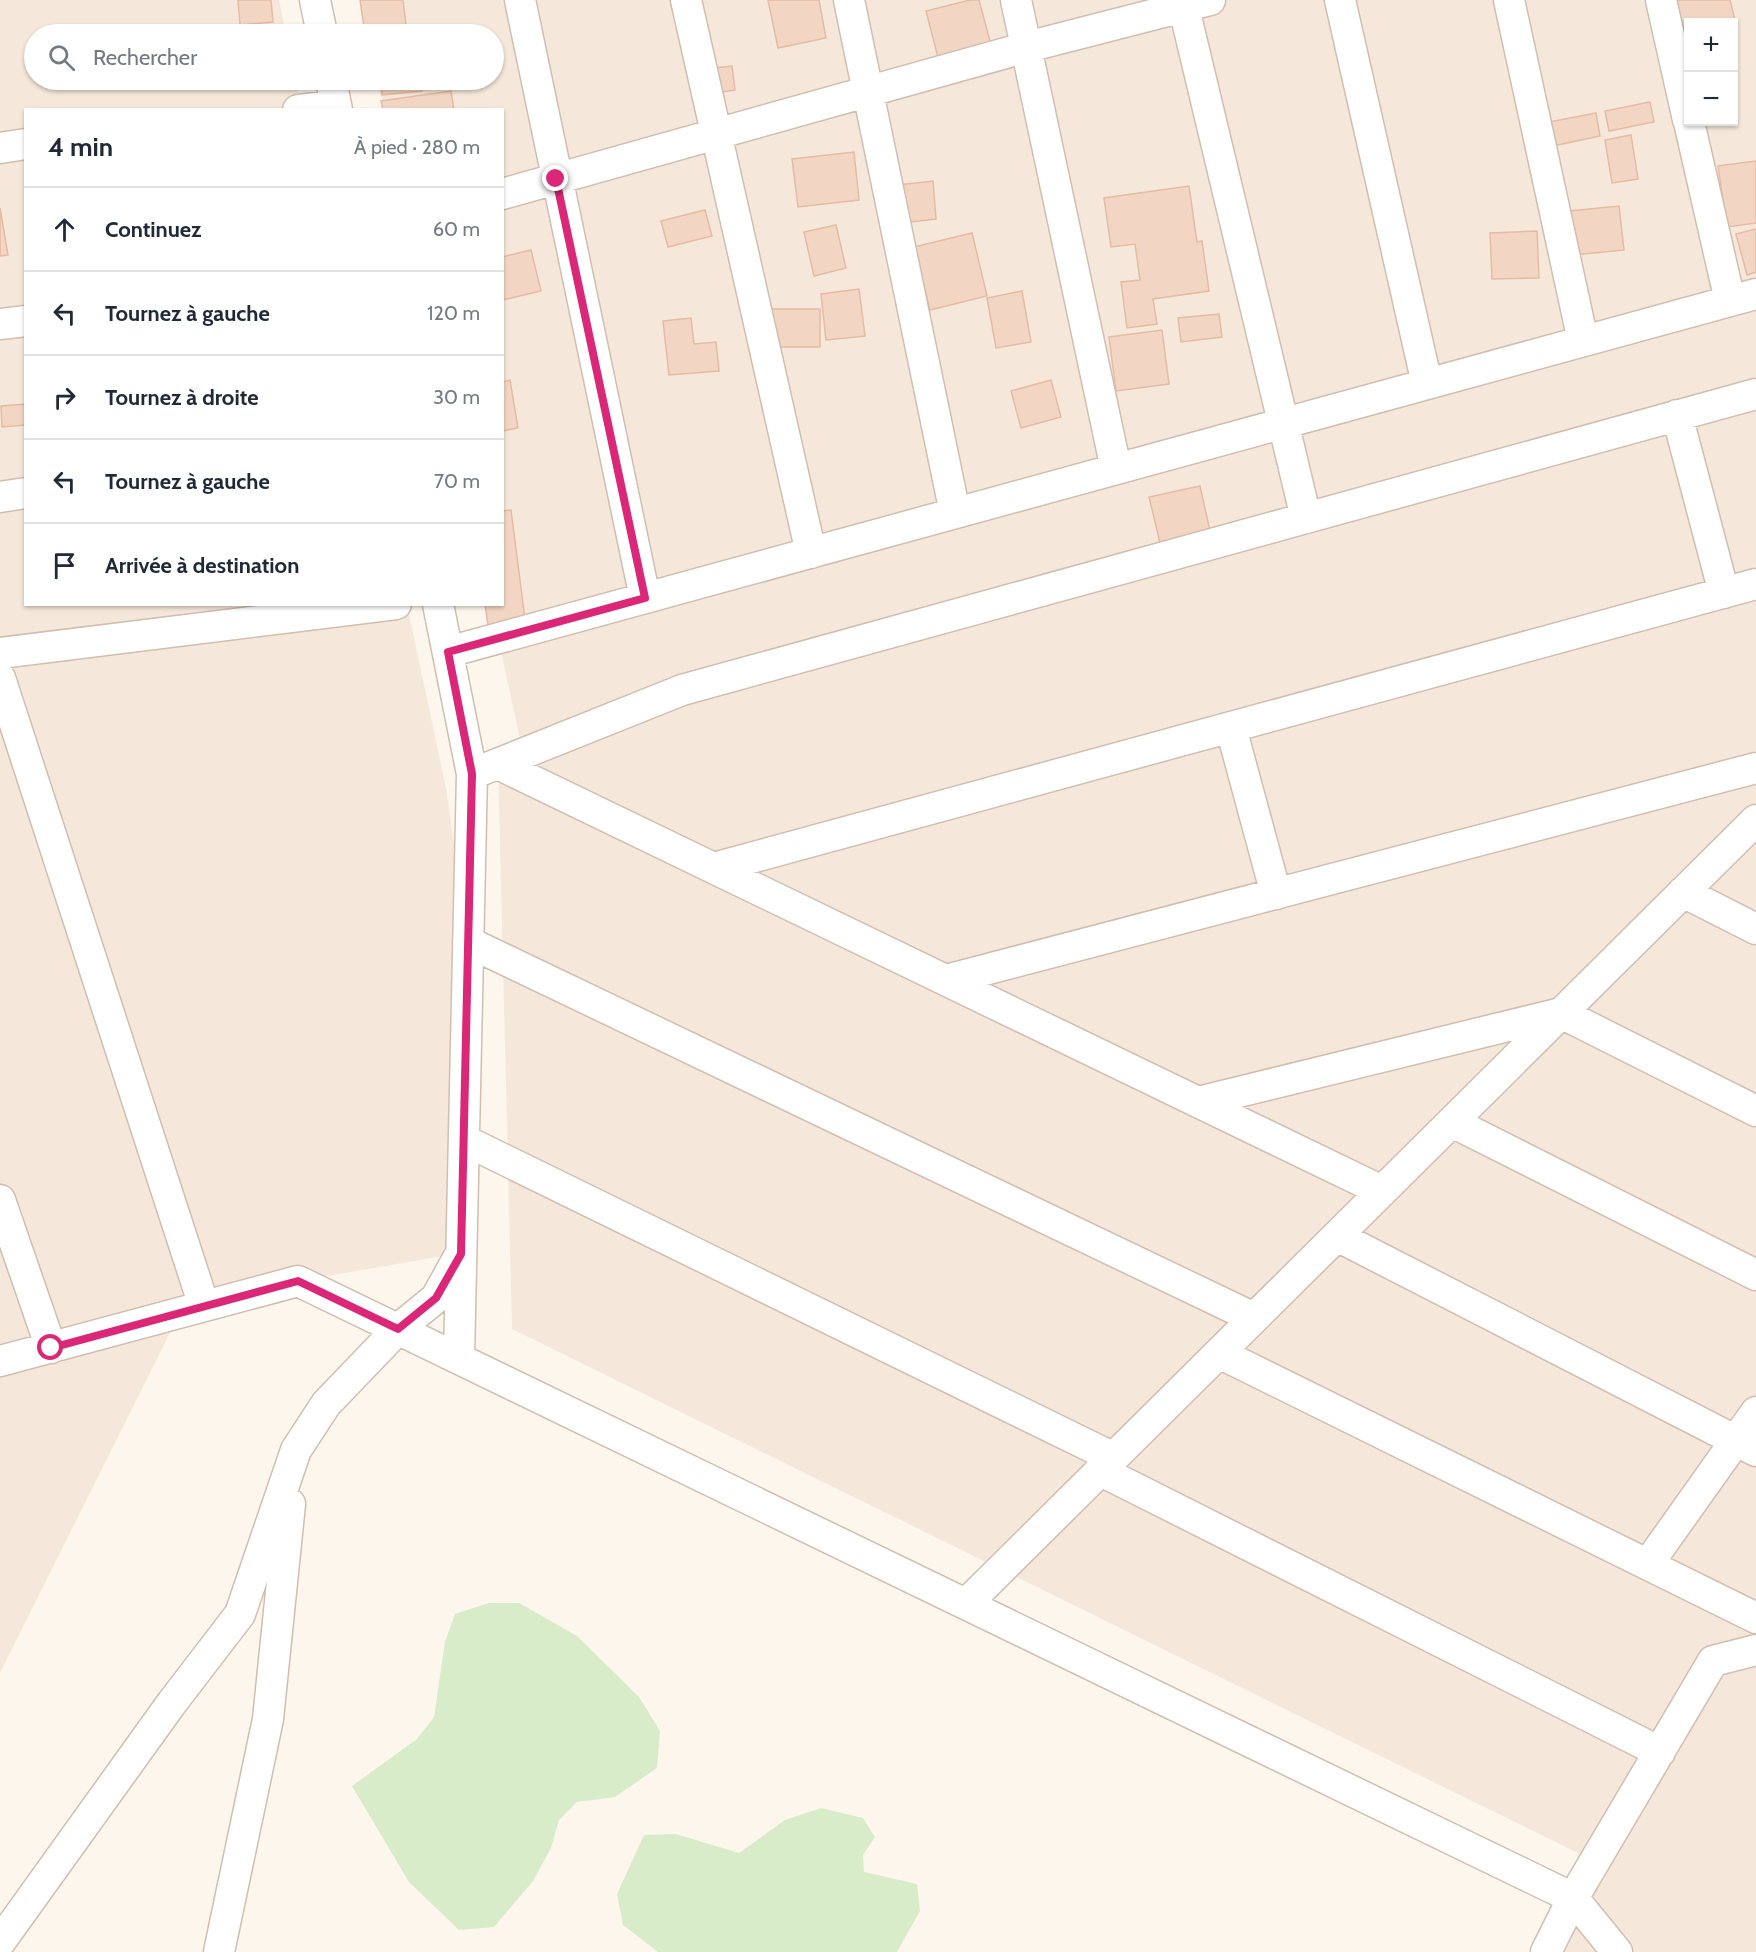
<!DOCTYPE html>
<html lang="fr">
<head>
<meta charset="utf-8">
<style>
  body { margin:0; font-family:Cabin,sans-serif; background:#f6f6f7; color:#1f2937 }
  .controls { position:absolute; right:18px; top:18px; display:grid; overflow:hidden; border-radius:0px; box-shadow:0 2px 4px #0004 }
  .controls button { width:54px; height:54px; display:grid; place-items:center; padding:0; border:0; border-bottom:2px solid #e0e1e3; background:#fff; color:#1f2937; font:30px sans-serif }
  .stop { position:absolute; width:18px; height:18px; margin:-14px; border:4px solid #db2777; border-radius:50%; background:#fff }
  .stop.end { background:#db2777; border-color:#fff; box-shadow:0 2px 6px #0008 }
  .list { margin:0; padding:0; list-style:none }
  h2 { display:flex; justify-content:space-between; align-items:center; height:78px; margin:0; padding:0 24px; font-size:26px }
  h2 small { font-size:20px; font-weight:400; color:#747a83 }
  .list li { display:grid; grid-template-columns:39px 1fr auto; gap:18px; align-items:center; box-sizing:border-box; height:84px; padding:0 24px; border-top:2px solid #e0e1e3 }
  .list b { display:block; font-size:22px; white-space:nowrap }
  .list em { font-size:20px; font-style:normal; color:#747a83 }
  .icon { flex:none; width:33px; height:33px; fill:none; stroke:currentColor; stroke-width:2; stroke-linecap:round; stroke-linejoin:round }
  .map { position:relative; flex:none; width:1756px; height:1952px; overflow:hidden }
  .search { position:absolute; background:#fff; box-shadow:0 2px 4px #0004; left:24px; top:24px; width:480px; height:66px; display:flex; align-items:center; gap:15px; box-sizing:border-box; padding:0 21px; border-radius:33px; color:#747a83; font-size:22px }
  .panel { position:absolute; background:#fff; box-shadow:0 2px 4px #0004; left:24px; top:108px; width:480px; height:498px; border-radius:0px }
  .map>svg:first-child { display:block }
  .residential { fill:#f5e8da; fill-rule:evenodd }
  .green { fill:#d8ecc9 }
  .building { fill:#f3d5c3; stroke:#e6bba3; stroke-width:1.5 }
  .lines { fill:none; stroke-linecap:round; stroke-linejoin:round }
  .minor-casing { stroke:#d1beb0; stroke-width:33 }
  .minor { stroke:#fff; stroke-width:30 }
  .route { stroke:#db2777; stroke-width:8 }
</style>
</head>
<body>
<div class="map">
<svg width="1756" height="1952" viewBox="0 0 1756 1952">
  <rect width="100%" height="100%" fill="#fdf6ec"/>
  <path class="residential" d="M0,0H279L286,34H34V80H296L302,109L26,110V604L407,605L446,788L468,942L461,1253L298,1281L180,1313L0,1673Z
    M360,0H1756V1952H1546L1594,1861L512,1329L498,764L523,753L491,605L502,604V110L384,109L377,80H494V34H367ZM1688,22H1734V122H1688Z"/>
  <path class="green" d="M489,1603H519L577,1636L639,1697L660,1731L657,1768L615,1797L577,1802L559,1820L551,1848L533,1881L494,1927L459,1930L409,1882L352,1786L417,1739L434,1717L445,1642L455,1614Z
    M821,1808L863,1818L875,1837L863,1855L864,1872L917,1884L920,1911L897,1952H658L623,1925L617,1894L644,1835L676,1834L739,1853L785,1820Z"/>
  <path class="building" d="M238,0H271L273,22L240,25Z
    M360,0H403L407,33L365,34Z
    M768,0H819L826,38L778,48Z
    M970,0H979L994,56L941,69L926,11Z
    M1668,0H1730L1737,28L1734,29V22H1688V40L1678,43Z
    M732,66L735,90L708,94L705,69Z
    M380,80H421L422,91L382,95Z
    M451,91L454,110H383L381,101Z
    M1650,102L1654,122L1609,131L1605,111Z
    M1596,113L1600,136L1553,146L1549,122Z
    M1631,135L1638,179L1612,183L1605,140Z
    M854,152L859,200L798,207L792,159Z
    M1756,161V223L1727,227L1718,166Z
    M933,181L936,219L902,223L898,185Z
    M1189,186L1197,242L1202,241L1209,291L1153,299L1157,324L1127,328L1121,282L1140,280L1135,244L1111,247L1104,198Z
    M1619,206L1624,250L1574,255L1570,211Z
    M0,208L8,255L0,256Z
    M705,210L712,236L668,247L661,221Z
    M836,225L846,268L814,276L804,232Z
    M1756,229V272L1747,275L1736,234Z
    M1537,231L1539,278L1492,279L1490,233Z
    M972,233L987,296L930,310L914,247Z
    M531,250L541,291L502,300V257Z
    M859,289L865,336L826,340L821,294Z
    M1022,291L1031,342L996,348L987,298Z
    M765,309H820V347H765Z
    M1219,314L1222,337L1181,342L1178,318Z
    M691,318L694,344L716,342L719,371L669,375L663,321Z
    M1162,330L1169,384L1116,391L1109,337Z
    M510,380L518,428L502,431V382Z
    M1051,380L1061,417L1021,428L1011,391Z
    M26,404V425L2,427L1,406Z
    M1200,486L1212,540L1162,551L1149,497Z
    M511,510L527,635L490,640L485,604H502V511Z"/>
  <g class="lines">
    <g class="minor-casing">
      <path id="minor" d="M315,0L322,34
        M520,0L645,598
        M686,0L811,553
        M849,0L955,513
        M1016,0L1116,469
        M1182,0L1306,518
        M1340,0L1427,384
        M1509,0L1583,341
        M1661,0L1688,120
        M331,80L337,110
        M298,110L336,105
        M1689,122L1730,301
        M0,148L26,144
        M502,194L1027,47L1210,0
        M0,324L26,321
        M1677,415L1724,593
        M0,497L26,493
        M438,604L472,774L459,1358
        M448,652L1756,294
        M0,653L396,604
        M0,678L204,1306
        M1231,728L1276,894
        M498,764L1382,1191
        M472,774L682,690L1756,394
        M714,868L1756,584
        M1683,892L1756,929
        M468,942L1254,1318
        M946,980L1756,768
        M1198,1102L1561,1013L1756,1111
        M1452,1122L1756,1275
        M464,1140L1114,1458
        M0,1200L51,1348
        M1337,1236L1756,1451
        M1219,1353L1756,1618
        M0,1361L298,1281L1573,1898L1617,1952
        M1101,1471L1660,1752
        M1648,1564L1756,1412
        M966,1604L1756,820
        M0,1942L171,1704L240,1614L296,1450L326,1404L398,1329L436,1298L461,1253
        M219,1952L268,1719L290,1504
        M1546,1952L1573,1898L1713,1661L1756,1650"/>
    </g>
    <use href="#minor" class="minor"/>
  </g>
  <g class="lines">
    <path class="route" d="M51,1348L298,1281L398,1329L436,1298L461,1254L472,774L448,652L645,598L556,179"/>
  </g>
</svg>
<div class="controls">
<button>+</button>
<button>−</button>
</div>
<div class="stop" style="left:51px;top:1348px"></div>
<div class="stop end" style="left:556px;top:179px"></div>
<div class="search"><svg class="icon" aria-label="search" viewBox="0 0 24 24"><circle cx="10" cy="10" r="6"/><path d="M15 15l6 6"/></svg>Rechercher</div>
<section class="panel">
<h2>4 min<small>À pied · 280 m</small></h2>
<ul class="list">
<li><svg class="icon" aria-label="ahead" viewBox="0 0 24 24"><path d="M12 20V5M6 11l6-6 6 6"/></svg><div><b>Continuez</b></div><em>60 m</em></li>
<li><svg class="icon" aria-label="left" viewBox="0 0 24 24"><path d="M17 20v-9H6M10 6l-5 5 5 5"/></svg><div><b>Tournez à gauche</b></div><em>120 m</em></li>
<li><svg class="icon" aria-label="right" viewBox="0 0 24 24"><path d="M7 20v-9h11M14 6l5 5-5 5"/></svg><div><b>Tournez à droite</b></div><em>30 m</em></li>
<li><svg class="icon" aria-label="left" viewBox="0 0 24 24"><path d="M17 20v-9H6M10 6l-5 5 5 5"/></svg><div><b>Tournez à gauche</b></div><em>70 m</em></li>
<li><svg class="icon" aria-label="arrive" viewBox="0 0 24 24"><path d="M6 21V4h12l-3 4 3 4H6"/></svg><div><b>Arrivée à destination</b></div></li>
</ul>
</section>
</div>
</body>
</html>
